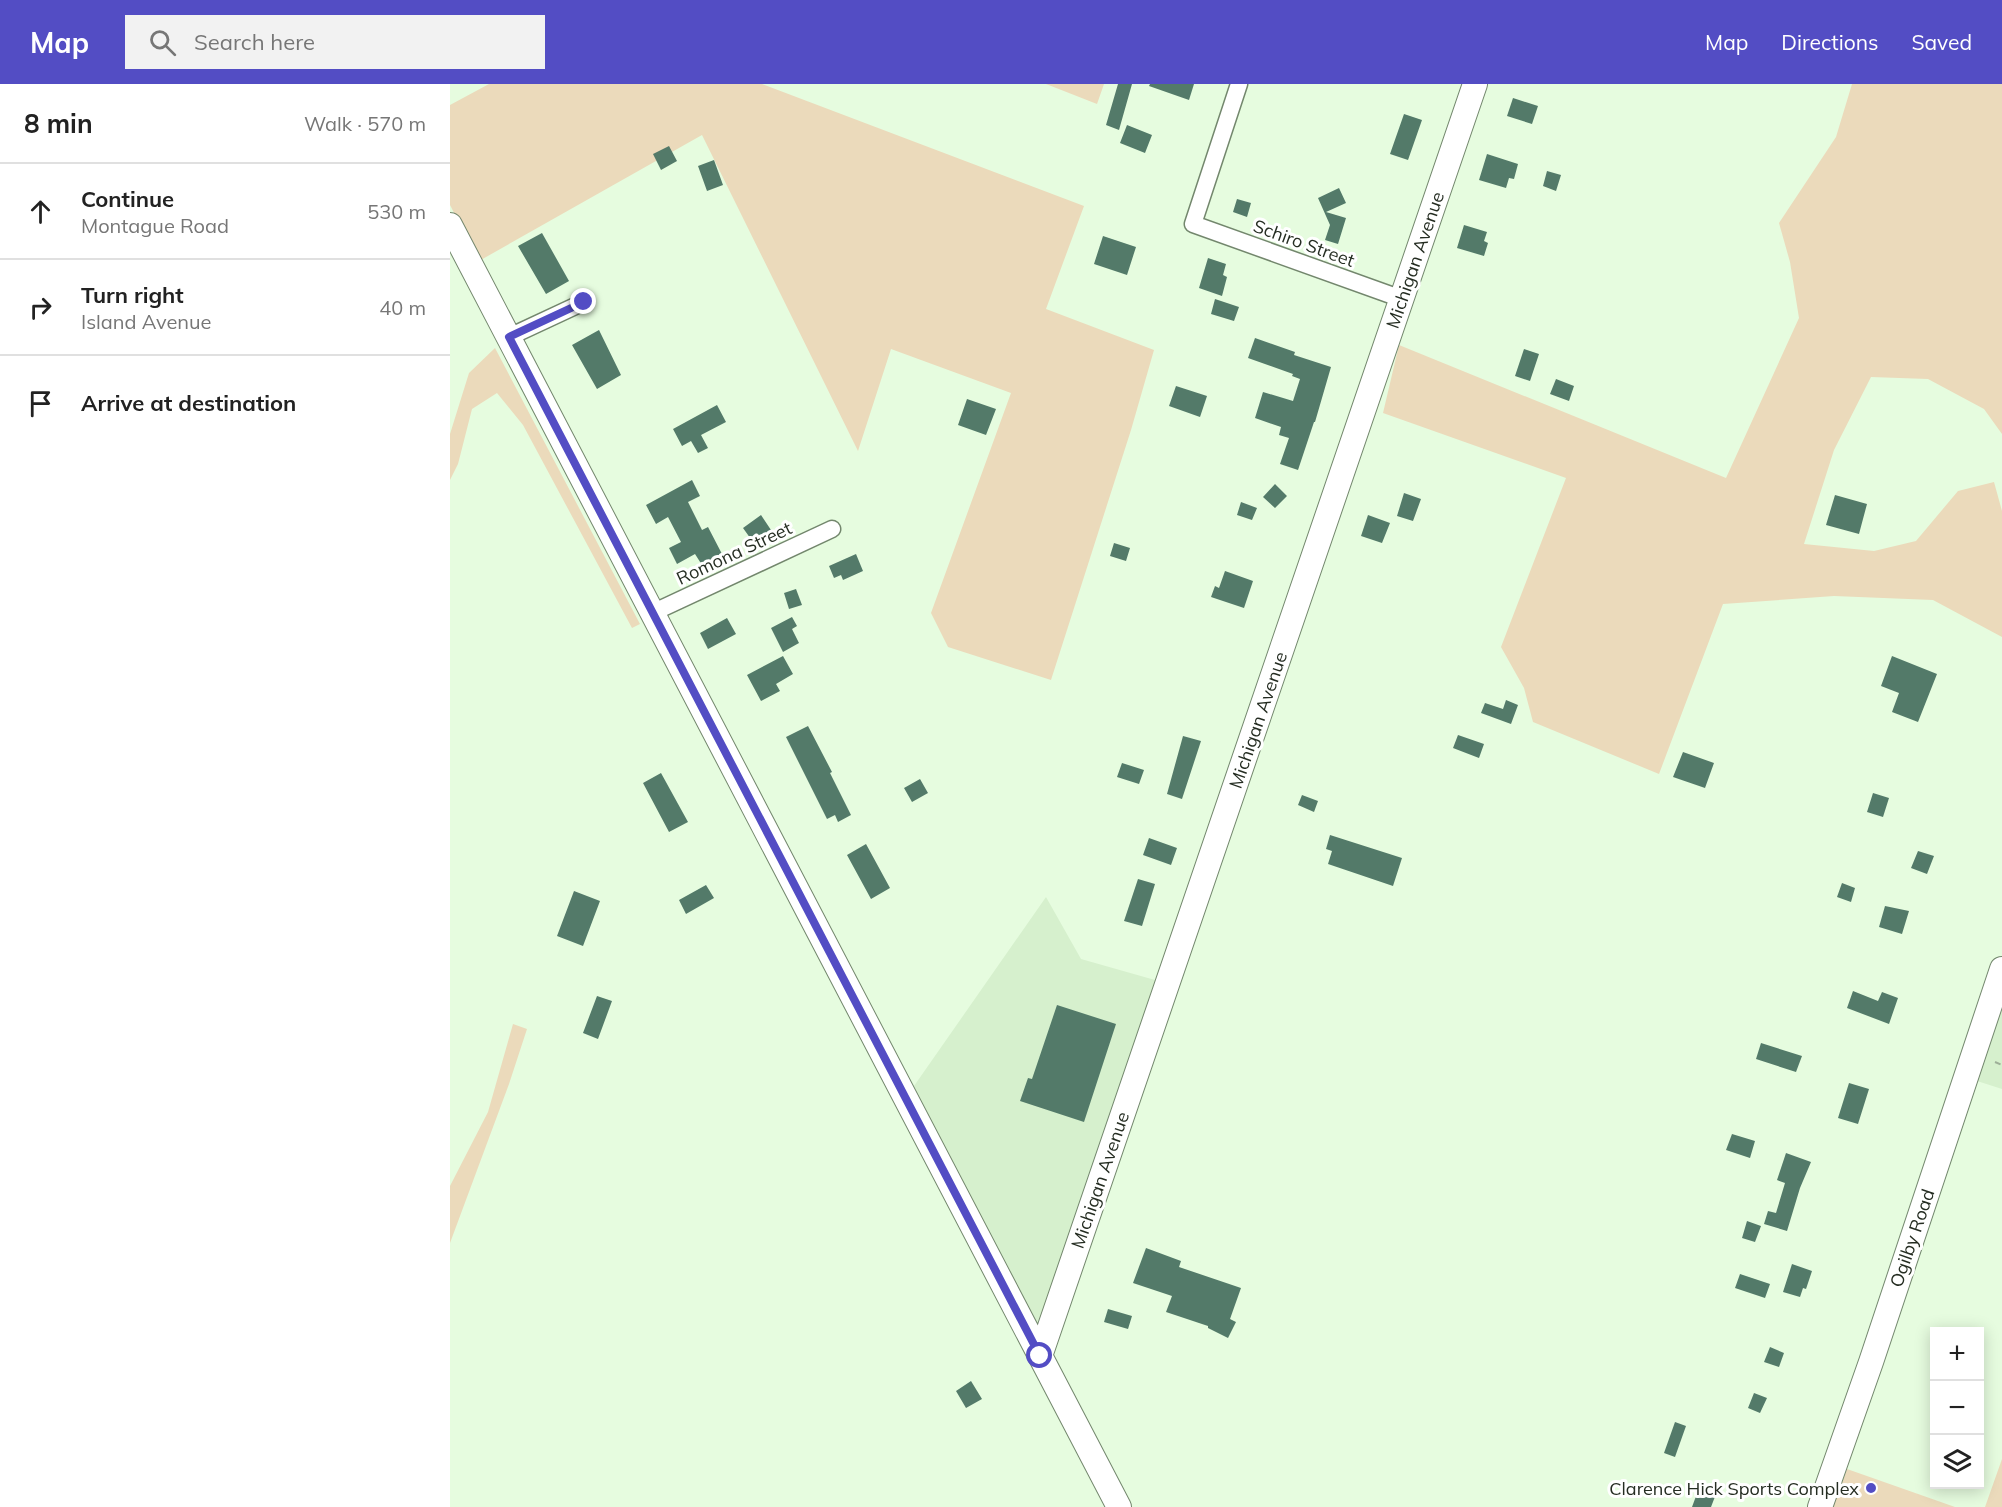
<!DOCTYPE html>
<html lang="en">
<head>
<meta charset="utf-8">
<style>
  body { margin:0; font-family:Mulish,sans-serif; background:#f2f2f2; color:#222 }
  .controls { position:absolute; right:18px; bottom:18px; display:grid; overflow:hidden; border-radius:0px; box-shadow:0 3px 15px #0003 }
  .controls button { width:54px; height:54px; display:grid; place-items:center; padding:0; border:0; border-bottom:2px solid #e0e0e0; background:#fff; color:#222; font:30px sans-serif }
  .stop { position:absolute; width:18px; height:18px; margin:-14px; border:4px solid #534dc4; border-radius:50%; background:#fff }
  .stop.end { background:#534dc4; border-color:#fff; box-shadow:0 2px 6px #0008 }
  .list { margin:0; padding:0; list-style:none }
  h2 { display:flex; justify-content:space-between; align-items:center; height:78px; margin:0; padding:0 24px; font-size:26px }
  h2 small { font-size:20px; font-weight:400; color:#767676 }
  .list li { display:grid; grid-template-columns:39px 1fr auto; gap:18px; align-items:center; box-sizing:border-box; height:96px; padding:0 24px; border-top:2px solid #e0e0e0 }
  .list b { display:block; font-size:22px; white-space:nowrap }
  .list p { margin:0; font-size:20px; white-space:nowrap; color:#767676 }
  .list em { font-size:20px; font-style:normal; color:#767676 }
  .icon { flex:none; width:33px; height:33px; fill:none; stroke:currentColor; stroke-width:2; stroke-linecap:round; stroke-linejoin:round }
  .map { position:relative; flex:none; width:1552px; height:1423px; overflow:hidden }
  header { display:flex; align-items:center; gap:36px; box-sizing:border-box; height:84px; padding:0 30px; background:#534dc4; color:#fff }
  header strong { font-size:28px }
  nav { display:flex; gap:33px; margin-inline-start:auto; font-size:21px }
  .search { width:420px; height:54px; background:#f2f2f2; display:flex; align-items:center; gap:15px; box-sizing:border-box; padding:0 21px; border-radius:0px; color:#767676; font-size:22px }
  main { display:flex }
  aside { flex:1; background:#fff }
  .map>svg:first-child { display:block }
  .built { fill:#d6f0cd }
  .green { fill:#ebdabb }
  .building { fill:#537a69 }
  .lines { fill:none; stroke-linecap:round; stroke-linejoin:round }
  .street-casing { stroke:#73876d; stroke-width:19 }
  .secondary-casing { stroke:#73876d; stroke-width:26 }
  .path { stroke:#9eaf98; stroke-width:2; stroke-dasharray:6 3; stroke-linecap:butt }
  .street { stroke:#fff; stroke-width:16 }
  .secondary { stroke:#fff; stroke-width:24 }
  .route { stroke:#534dc4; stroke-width:8 }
  .poi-dot { fill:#534dc4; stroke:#fff; stroke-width:2 }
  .labels { text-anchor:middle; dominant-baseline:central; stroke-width:6; stroke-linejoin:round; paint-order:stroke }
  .street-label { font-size:18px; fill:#252d22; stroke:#fff }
  .poi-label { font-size:18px; fill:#252d22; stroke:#fff; text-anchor:end }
</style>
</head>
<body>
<header>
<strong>Map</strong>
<div class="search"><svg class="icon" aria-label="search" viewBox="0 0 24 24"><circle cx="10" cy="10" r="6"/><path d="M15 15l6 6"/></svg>Search here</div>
<nav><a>Map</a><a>Directions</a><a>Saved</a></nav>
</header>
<main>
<aside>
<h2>8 min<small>Walk · 570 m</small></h2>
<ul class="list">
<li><svg class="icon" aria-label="ahead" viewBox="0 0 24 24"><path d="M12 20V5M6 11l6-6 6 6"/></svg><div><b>Continue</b><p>Montague Road</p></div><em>530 m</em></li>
<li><svg class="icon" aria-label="right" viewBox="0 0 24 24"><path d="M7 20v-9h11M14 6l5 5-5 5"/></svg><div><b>Turn right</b><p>Island Avenue</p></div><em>40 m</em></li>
<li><svg class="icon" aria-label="arrive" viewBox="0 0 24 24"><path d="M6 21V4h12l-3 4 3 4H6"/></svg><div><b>Arrive at destination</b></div></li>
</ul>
</aside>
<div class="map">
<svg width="1552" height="1423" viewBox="0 0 1552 1423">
  <rect width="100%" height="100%" fill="#e6fcdf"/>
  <path class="built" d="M596,813L631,875L712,898L588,1254L464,1002Z
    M1552,902V1005L1524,996Z"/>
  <path class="green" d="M39,0H312L634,122L596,225L704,266L681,346L601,596L498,563L481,529L561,309L441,265L408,367L252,51L29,177L0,121V21Z
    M596,0H654L647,20Z
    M1402,0H1552V350L1534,325L1478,295L1421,293L1384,366L1354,460L1424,467L1466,457L1508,407L1544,398L1552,427V553L1483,516L1384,512L1273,520L1209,690L1083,638L1074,604L1051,563L1116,394L933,329L949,261L1276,394L1349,234L1340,178L1329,139L1386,53Z
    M45,264L190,540L182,544L73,341L47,309L22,325L8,380L0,396V350L19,289Z
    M63,940L77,945L59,1000L0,1159V1102L38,1028Z
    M1552,1375V1423H1535Z
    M1397,1385L1505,1423H1383Z"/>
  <path class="building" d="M668,0H682L669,46L656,41Z
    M700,0H744L739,16L699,2Z
    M1063,14L1088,22L1082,40L1057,32Z
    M954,30L972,36L958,76L940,70Z
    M677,41L702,51L695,69L670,59Z
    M219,62L227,77L211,86L203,70Z
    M1037,70L1068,80L1064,95L1059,94L1056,104L1029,96Z
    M264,76L273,101L257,107L248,82Z
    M1097,87L1111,91L1106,107L1093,102Z
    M889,104L896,119L876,128L896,134L888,160L875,156L880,141L868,114Z
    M787,115L801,119L797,133L783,128Z
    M1014,141L1037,148L1034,157L1038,159L1034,172L1007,164Z
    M92,149L119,197L96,210L68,162Z
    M653,152L686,163L677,191L644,180Z
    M758,174L776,180L773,191L777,193L772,212L749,204Z
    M765,215L789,223L784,237L761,230Z
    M149,246L171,291L147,305L122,261Z
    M805,254L845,268L844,271L881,283L865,338H864L848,386L830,380L839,354L829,351L831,343L805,334L813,308L843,317L850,295L842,292L843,290L798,274Z
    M1074,265L1089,270L1080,297L1065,292Z
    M1106,295L1124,302L1119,317L1100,310Z
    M726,302L757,312L750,333L719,322Z
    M517,315L546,325L536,351L508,341Z
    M267,321L276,338L251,351L258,364L248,369L241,357L232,362L223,345Z
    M242,396L250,412L238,418L252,446L258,443L272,470L252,481L245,470L227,480L219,464L231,458L218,433L206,440L196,421Z
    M825,400L837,412L825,424L813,413Z
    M954,409L971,415L963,437L947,432Z
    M1385,411L1417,420L1409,450L1376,441Z
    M791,418L807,424L802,436L787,431Z
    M311,431L321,446L303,458L293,444Z
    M918,431L940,439L932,459L911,452Z
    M664,459L680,464L676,477L660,472Z
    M406,470L413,487L393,496L391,491L384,494L379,482Z
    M775,487L803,497L794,524L761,513L765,502L769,504Z
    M346,505L352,521L339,525L334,509Z
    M342,533L347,542L342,545L349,559L333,568L321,544Z
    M277,534L286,550L258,565L250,549Z
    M333,572L343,590L326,600L330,607L311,617L297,591Z
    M1442,572L1487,590L1468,638L1442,628L1449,609L1431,602Z
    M1056,616L1068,621L1061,640L1031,629L1035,619L1053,625Z
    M358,642L382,688L380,689L401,731L388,738L385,731L377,735L336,653Z
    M1008,651L1034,660L1029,674L1003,664Z
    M733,652L751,657L732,715L717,710Z
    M1233,668L1264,679L1255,704L1223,693Z
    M672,679L694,686L689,700L667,693Z
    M211,689L238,738L219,748L193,699Z
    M470,695L478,709L462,718L454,704Z
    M1423,709L1439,714L1433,733L1417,728Z
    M852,711L868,717L864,728L848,721Z
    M880,751L952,774L943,802L878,780L882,767L876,765Z
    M699,754L727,764L721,781L693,771Z
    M416,760L440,804L421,815L397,771Z
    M1468,767L1484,772L1477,790L1461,784Z
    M688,795L705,800L692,842L674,837Z
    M1392,799L1405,804L1401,818L1387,813Z
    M256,801L264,814L236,830L229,816Z
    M124,807L150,817L133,862L107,852Z
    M1435,822L1459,827L1452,850L1429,843Z
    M1403,907L1428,917L1432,908L1448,914L1439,940L1397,924Z
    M147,912L162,917L148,955L133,949Z
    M607,921L666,940L634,1038L570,1017L578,994L582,995Z
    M1311,959L1352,972L1346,988L1306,975Z
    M1399,999L1419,1005L1408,1040L1388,1034Z
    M1282,1050L1305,1057L1300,1074L1276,1066Z
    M1336,1069L1361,1078L1350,1104L1337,1147L1314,1140L1318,1127L1326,1129L1335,1099L1327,1096Z
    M1297,1137L1311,1142L1305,1158L1292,1154Z
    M696,1164L731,1177L729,1183L791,1204L780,1235L786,1238L778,1254L758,1244V1242L716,1228L722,1212L683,1199Z
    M1342,1180L1362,1187L1356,1205L1353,1204L1350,1213L1333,1208Z
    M1290,1190L1320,1200L1315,1214L1285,1204Z
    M658,1225L682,1232L678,1245L654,1238Z
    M1320,1263L1334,1269L1329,1283L1314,1278Z
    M521,1297L532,1315L516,1324L506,1307Z
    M1304,1309L1317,1314L1310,1329L1298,1324Z
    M1225,1338L1236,1342L1225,1373L1214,1369Z
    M1249,1404L1266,1410L1261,1423H1242Z"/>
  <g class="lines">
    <g class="street-casing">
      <path id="street" d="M789,0L743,140L952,215
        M59,253L134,218
        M202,529L382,445"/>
    </g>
    <g class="secondary-casing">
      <path id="secondary" d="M0,141L669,1423
        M590,1272L1025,0
        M1370,1423L1421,1278L1552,885"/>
    </g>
    <path class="path" d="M1545,978L1552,981"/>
    <use href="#street" class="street"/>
    <use href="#secondary" class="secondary"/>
  </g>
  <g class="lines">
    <path class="route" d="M134,218L59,253L590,1272"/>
  </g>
  <circle class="poi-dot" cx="1421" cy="1404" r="6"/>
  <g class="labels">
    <g class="street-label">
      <text transform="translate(854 159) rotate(20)">Schiro Street</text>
      <text transform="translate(965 176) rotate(-71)">Michigan Avenue</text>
      <text transform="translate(284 469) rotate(-25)">Romona Street</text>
      <text transform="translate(808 636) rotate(-71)">Michigan Avenue</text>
      <text transform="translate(650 1096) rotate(-71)">Michigan Avenue</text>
      <text transform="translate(1462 1154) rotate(-71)">Ogilby Road</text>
    </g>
    <g class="poi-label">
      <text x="1409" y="1404">Clarence Hick Sports Complex</text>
    </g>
  </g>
</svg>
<div class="controls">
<button>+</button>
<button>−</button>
<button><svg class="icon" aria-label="layers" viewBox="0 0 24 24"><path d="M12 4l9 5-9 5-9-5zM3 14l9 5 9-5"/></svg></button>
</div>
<div class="stop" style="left:590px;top:1272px"></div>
<div class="stop end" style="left:134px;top:218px"></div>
</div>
</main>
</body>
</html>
